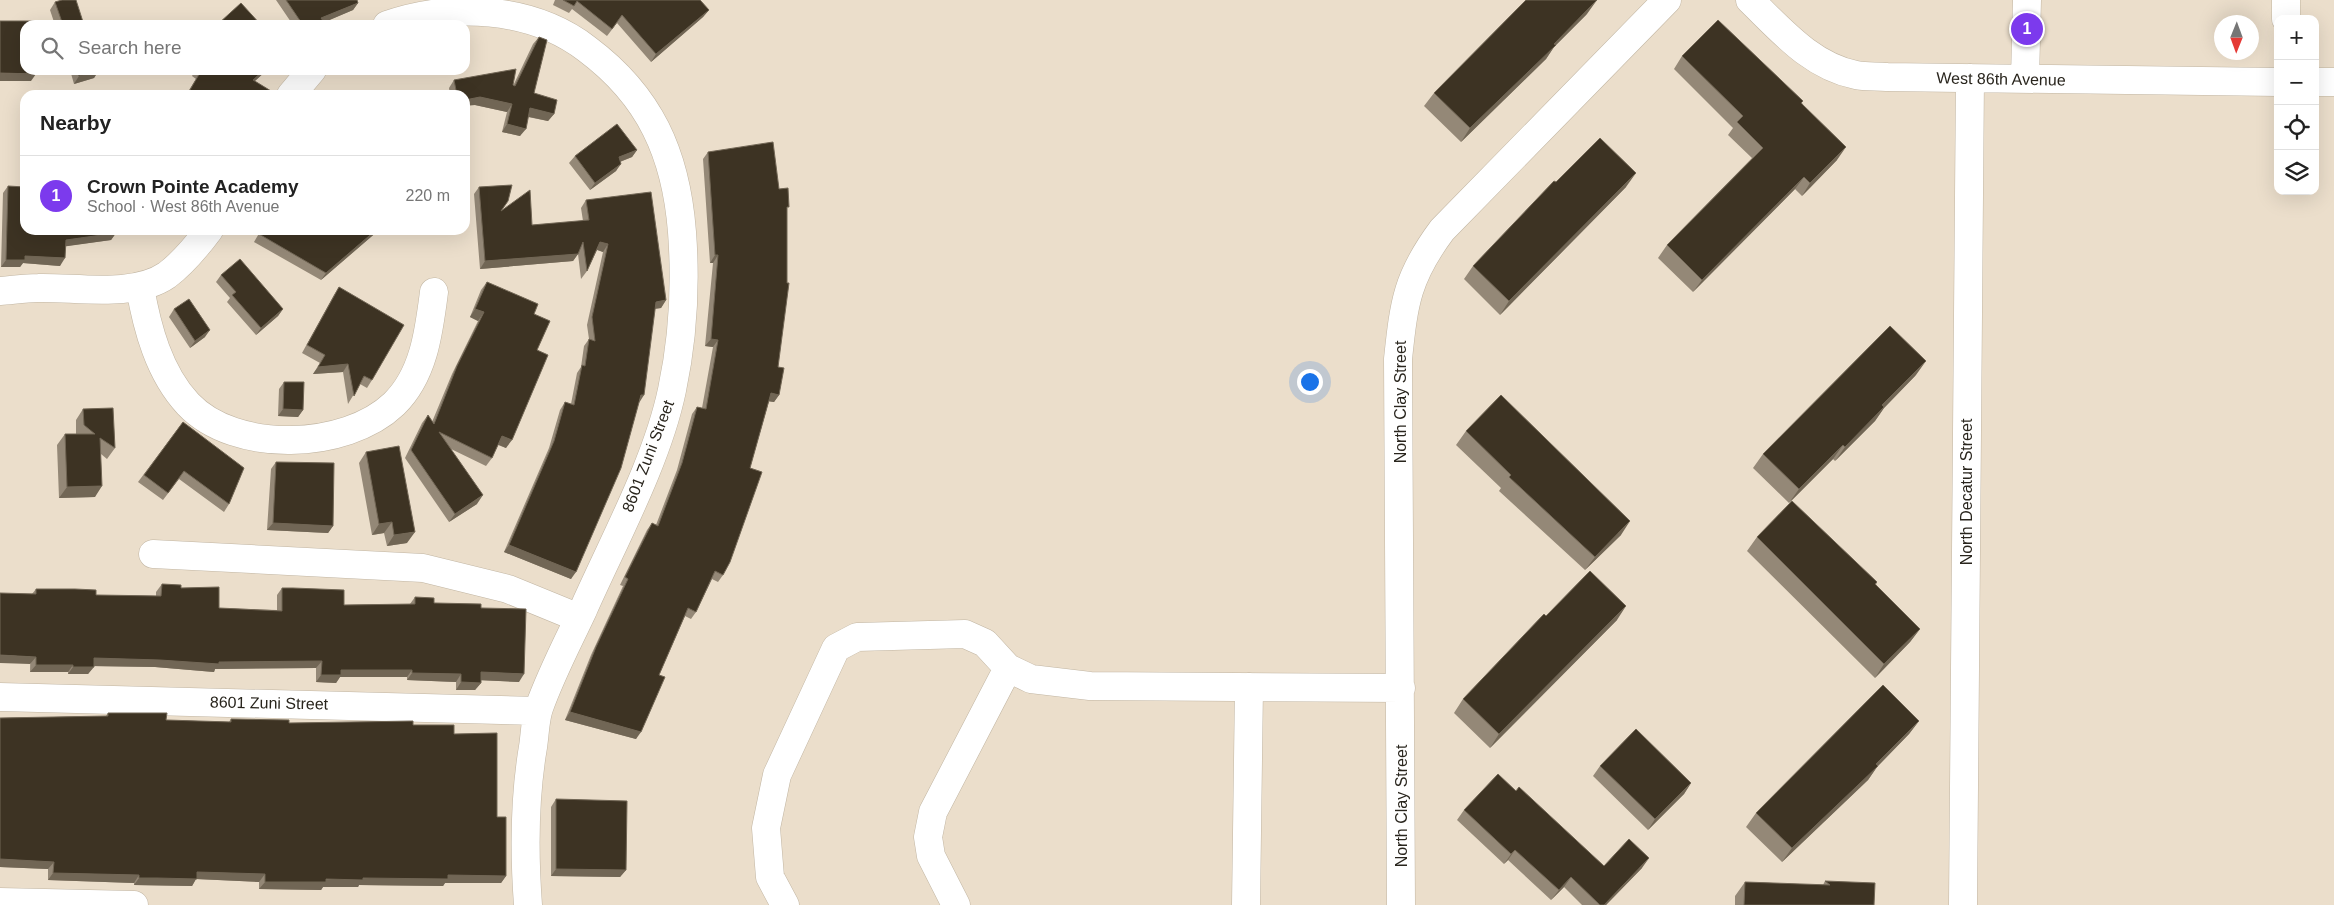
<!DOCTYPE html>
<html lang="en">
<head>
<meta charset="utf-8">
<style>
  body { margin:0; font-family:Helvetica,sans-serif; background:#f6f6f6; color:#222 }
  .controls { position:absolute; right:15px; top:15px; display:grid; overflow:hidden; border-radius:10px; box-shadow:0 5px 20px #0002 }
  .controls button { width:45px; height:45px; display:grid; place-items:center; padding:0; border:0; border-bottom:1px solid #e0e0e0; background:#fff; color:#222; font:25px sans-serif }
  .compass { position:absolute; left:2214px; top:15px; width:45px; height:45px; border-radius:50%; background:#fff; box-shadow:0 5px 20px #0002; rotate:181deg }
  .you { position:absolute; left:1309px; top:381px; width:18px; height:18px; margin:-12px; border:4px solid #fff; border-radius:50%; background:#1a73e8; box-shadow:0 0 0 8px #1a73e833 }
  .badge { display:grid; place-items:center; width:32px; height:32px; border-radius:50%; background:#7c3aed; color:#fff; font-size:16px; font-weight:700 }
  .pin { position:absolute; translate:-50% -50%; border:2px solid #fff; box-shadow:0 1px 5px #0006 }
  .list { margin:0; padding:0; list-style:none }
  h2 { display:flex; justify-content:space-between; align-items:center; height:65px; margin:0; padding:0 20px; font-size:21px }
  h2 small { font-size:16px; font-weight:400; color:#767676 }
  .list li { display:grid; grid-template-columns:32px 1fr auto; gap:15px; align-items:center; box-sizing:border-box; height:80px; padding:0 20px; border-top:1px solid #e0e0e0 }
  .list b { display:block; font-size:19px; white-space:nowrap }
  .list p { margin:0; font-size:16px; white-space:nowrap; color:#767676 }
  .list em { font-size:16px; font-style:normal; color:#767676 }
  .icon { flex:none; width:28px; height:28px; fill:none; stroke:currentColor; stroke-width:2; stroke-linecap:round; stroke-linejoin:round }
  .map { position:relative; flex:none; width:2334px; height:905px; overflow:hidden }
  .search { position:absolute; background:#fff; box-shadow:0 5px 20px #0002; left:20px; top:20px; width:450px; height:55px; display:flex; align-items:center; gap:12px; box-sizing:border-box; padding:0 18px; border-radius:15px; color:#767676; font-size:19px }
  .panel { position:absolute; background:#fff; box-shadow:0 5px 20px #0002; left:20px; top:90px; width:450px; height:145px; border-radius:15px }
  .map>svg:first-child { display:block }
  .lines { fill:none; stroke-linecap:round; stroke-linejoin:round }
  .minor-casing { stroke:#c1b5a2; stroke-width:29 }
  .minor { stroke:#fff; stroke-width:28 }
  .wall { fill:#948877 }
  .shaded-wall { fill:#716655 }
  .building { fill:#3d3323; stroke:#716655 }
  .labels { text-anchor:middle; dominant-baseline:central; stroke-width:5; stroke-linejoin:round; paint-order:stroke }
  .street-label { font-size:16px; fill:#29251d; stroke:#fff }
</style>
</head>
<body>
<div class="map">
<svg width="2334" height="905" viewBox="0 0 2334 905">
  <rect width="100%" height="100%" fill="#ebdecb"/>
  <g class="lines">
    <g class="minor-casing">
      <path id="minor" d="M1750,0C1781,30 1811,66 1856,75C1866,77 1876,76 1887,77L2278,82
        M2286,0V19
        M387,25C451,3 531,6 587,49C650,96 676,154 682,232C686,285 683,338 672,390C657,462 613,542 583,610C568,642 551,674 539,708C535,720 535,734 533,747C524,800 524,851 528,905
        M2025,79L2027,0
        M2315,82H2334
        M291,95L312,70
        M140,287C147,328 159,373 188,404C235,454 346,450 394,404C424,375 429,331 434,292
        M0,291C13,290 26,288 38,288C77,287 134,298 167,275C183,263 197,246 209,230
        M153,554L423,568L508,589L579,618
        M0,697L538,711
        M0,902L134,905
        M785,905L770,877L766,828L777,775L836,648L857,637L965,634L985,643L1008,668
        M956,905L931,856L928,837L933,812L1008,668L1031,679L1090,686L1401,688
        M1246,905L1249,687
        M1401,905L1398,359C1404,302 1407,277 1442,230L1667,0
        M1963,905L1970,78"/>
    </g>
    <use href="#minor" class="minor"/>
  </g>
  <path class="wall" d="M276,0H357L358,3L353,10L324,22L326,25H293Z
    M555,0H700L709,10L703,17L651,62L617,23L607,36L572,9L569,13L553,5Z
    M55,2L84,25H55L50,10Z
    M1587,14L1554,47L1546,59L1461,142L1424,106L1434,93Z
    M539,37L534,93L554,114L548,121L528,117L520,136L502,132L507,112L475,105L465,95H450L449,88L454,80L513,86L533,44Z
    M1682,56L1802,103L1837,160L1802,196L1795,189L1693,292L1658,258L1667,245L1752,158L1728,135L1733,128L1674,69Z
    M70,70H99L94,78L74,84Z
    M195,70H267L255,81L268,95H186L196,79L192,76Z
    M637,150L632,157L620,162L616,171L590,190L569,163L575,156Z
    M708,152L779,189L787,210L778,367L779,395L774,402L769,401L750,468L723,575L718,582L712,579L696,612L691,619L685,616L659,675L636,739L565,720L591,655L623,586L620,585L647,530L652,523L656,525L677,470L692,414L697,407L702,408L713,347L705,346L713,263H710L703,159Z
    M1556,182L1626,187L1500,315L1464,279L1473,266Z
    M8,186L116,233L111,240L66,246L60,266L23,263L20,267H1L3,193Z
    M479,187L502,210L532,225L583,221L581,208L586,200L666,300L661,308L655,309L638,403L571,579L504,552L549,448L560,410L565,402L571,404L577,373L581,367L584,346L589,339L587,325L603,252L597,250L587,271L581,279L578,254L573,261L480,269L474,194Z
    M261,230H379L321,280L254,242Z
    M221,275L283,309L278,316L256,335L227,302L230,298L216,282Z
    M487,282L534,314L537,350L506,448L498,445L492,458L486,466L451,449L477,504L449,522L405,458L422,423L428,415L432,422L452,374L478,321L470,317L481,290Z
    M339,287L372,380L367,388L360,384L348,404L343,372L313,374L320,363L302,353L334,295Z
    M174,309L205,337L190,348L169,317Z
    M1916,375L1884,408L1875,421L1835,461L1833,459L1789,503L1753,468L1763,454Z
    M284,382L303,410L298,417L278,416L279,389Z
    M83,409L115,448L107,459L101,454L95,497L59,498L57,445L65,434H76V420Z
    M183,422L229,504L224,512L179,479L163,500L138,482Z
    M1466,431L1621,535L1585,570L1499,491L1501,488L1456,445Z
    M366,452L407,543L387,546L384,533L372,535L359,463Z
    M276,462L333,526L328,533L267,530L271,469Z
    M1757,537L1877,582L1876,585L1920,629L1910,642L1875,678L1747,551Z
    M162,584L181,588L219,608L277,610V595L282,588L344,605L410,604L415,597L434,603L481,608L519,682L481,680V683L475,690H456V682L407,680V677H340L336,683L316,682V668L215,669L214,672L155,667L94,666L88,674H68V672H30L32,594L36,589L96,595L156,596V592Z
    M1546,616L1617,620L1490,748L1454,713L1463,699Z
    M108,713L166,720L229,722L231,719L289,723L413,725L454,734L497,817L506,876L501,883H445L443,886L359,885L358,887H323L321,890L259,889V882L196,879L192,886L134,885V883L48,880V869L0,867V718L106,716Z
    M1919,721L1909,734L1877,767L1868,780L1782,862L1746,827L1756,813Z
    M1600,766L1691,783L1684,794L1648,830L1593,776Z
    M1516,791L1604,866L1642,868L1606,905H1582L1564,887L1551,900L1508,860L1504,864L1457,820L1464,810Z
    M556,799L626,870L620,877L551,876V807Z
    M1825,881L1874,905H1735V896L1745,882L1823,885Z"/>
  <path class="shaded-wall" d="M1597,0L1587,14L1554,47L1546,59L1461,142L1470,128Z
    M358,3L353,10L318,25L321,18Z
    M709,10L703,17L651,62L656,54Z
    M99,70L94,78L74,84L79,76Z
    M264,70H267L248,87L253,80Z
    M0,73L36,74L31,81H0Z
    M480,97L512,104L507,112L475,105L465,106V100Z
    M530,108L554,114L548,121L525,116Z
    M507,124L526,129L520,136L502,132Z
    M1846,147L1837,160L1802,196L1810,183Z
    M637,150L632,157L614,164L619,157Z
    M621,164L616,171L590,190L595,183Z
    M1636,173L1626,187L1500,315L1509,301Z
    M1804,177L1795,189L1693,292L1702,280Z
    M376,230H379L321,280L326,273Z
    M116,233L111,240L61,247L66,240Z
    M600,242L608,244L603,252L595,249Z
    M578,254L573,261L480,269L485,261Z
    M715,255H718L713,263H710Z
    M25,256L65,258L60,266L23,263L20,267H1L6,260Z
    M666,300L661,308L651,309L656,302Z
    M283,309L278,316L256,335L261,328Z
    M475,309L484,312L478,321L470,317Z
    M210,330L205,337L190,348L195,341Z
    M711,339L718,340L713,347L705,346Z
    M1926,361L1916,375L1884,408L1875,421L1835,461L1845,447L1882,405Z
    M348,364L343,372L313,374L318,367Z
    M771,393L779,395L774,402L766,401Z
    M641,395H644L639,403Z
    M283,409L303,410L298,417L278,416Z
    M502,436L512,440L506,448L497,444Z
    M1843,445L1833,459L1789,503L1799,489Z
    M102,486L95,497L59,498L67,487Z
    M483,495L477,504L449,522L455,514Z
    M1630,521L1621,535L1585,570L1595,557Z
    M392,522L384,533L372,535L379,524Z
    M273,523L333,526L328,533L267,530Z
    M415,532L407,543L387,546L394,535Z
    M509,545L576,572L571,579L504,552Z
    M1626,606L1617,620L1490,748L1499,734Z
    M1920,629L1910,642L1875,678L1884,664Z
    M0,655L36,657L30,664L0,663Z
    M94,658L160,660L219,662L322,661L316,668L215,669L214,672L155,667L89,666Z
    M36,665H73L68,672H30Z
    M73,667H94L88,674H68Z
    M341,670H412L407,677H340L336,683L316,682L321,675Z
    M481,672L524,674L519,682L475,680Z
    M412,673L461,674L456,682L407,680Z
    M461,682L481,683L475,690H456Z
    M570,712L641,732L636,739L565,720Z
    M1919,721L1909,734L1877,767L1868,780L1782,862L1792,848Z
    M1691,783L1684,794L1648,830L1655,819Z
    M1515,850L1508,860L1504,864L1511,854Z
    M1649,858L1642,868L1606,905H1604Z
    M0,859L54,862L48,869L0,867Z
    M556,869L626,870L620,877L551,876Z
    M197,872L265,874L259,882L196,879L192,886L134,885L139,878Z
    M53,873L139,875L134,883L48,880Z
    M448,875L506,876L501,883H445L443,886L359,885L358,887H323L321,890L259,889L265,882Z
    M1571,877L1564,887L1551,900L1559,890Z"/>
  <path class="building" d="M62,0H76L84,25H63L55,2Z
    M286,0H357L358,3L321,18L326,25H303Z
    M563,0H700L709,10L656,54L622,15L612,29L577,1L574,6Z
    M1526,0H1597L1554,44L1556,45L1470,128L1434,93Z
    M241,3L261,25H219L218,24Z
    M1718,20L1803,101L1801,103L1846,147L1810,183L1804,177L1702,280L1667,245L1763,148L1737,122L1743,116L1682,56Z
    M0,21H35V25H25V70H36V74L0,73Z
    M539,37L547,40L534,93L557,100L554,114L530,108L526,129L507,124L512,104L480,97L465,100V95H457L454,80L516,69L513,85L515,86Z
    M77,70H99L79,76Z
    M200,70H264L253,80L271,91L268,95H187L201,71Z
    M617,124L637,150L619,157L621,164L595,183L575,156Z
    M1600,138L1636,173L1509,301L1473,266L1554,181L1556,182Z
    M773,142L779,189L788,188L789,207H787V283H789L778,367L784,368L779,395L771,393L750,468L762,472L730,562L723,575L715,571L696,612L688,608L659,675L665,677L641,732L570,712L596,647L628,579L625,577L652,523L658,526L682,463L697,407L706,409L718,340L711,339L718,255H715L708,152Z
    M512,185L508,201L501,211L530,190L532,225L589,220L586,200L651,192L666,300L656,302L644,395H641L621,468L576,572L509,545L554,441L565,402L574,405L582,365L585,366L589,339L595,341L592,317L608,244L600,242L587,271L583,242L578,254L485,261L479,187Z
    M8,186L25,187V230H116V233L66,240L65,258L25,256V260H6Z
    M261,230H376L326,273L259,234Z
    M240,259L283,309L261,328L232,295L236,292L221,275Z
    M487,282L538,304L534,314L550,321L537,350L548,355L512,440L502,436L492,458L439,432L483,495L455,514L411,450L428,415L434,424L457,366L484,312L475,309Z
    M339,287L404,325L372,380L364,376L354,396L348,364L318,367L325,355L307,345Z
    M189,299L210,330L195,341L174,309Z
    M1890,326L1926,361L1882,405L1884,407L1845,447L1843,445L1799,489L1763,454Z
    M284,382H304L303,410L283,409Z
    M1501,395L1630,521L1595,557L1509,477L1511,475L1466,431Z
    M113,408L115,448L100,438L102,486L67,487L65,434H95L84,425L83,409Z
    M183,422L244,468L229,504L184,471L168,493L144,475Z
    M399,446L415,532L394,535L392,522L379,524L366,452Z
    M276,462L334,463L333,526L273,523Z
    M1792,501L1877,582L1875,584L1920,629L1884,664L1757,537Z
    M1590,571L1626,606L1499,734L1463,699L1544,614L1546,616Z
    M162,584L181,585V588L219,587V608L282,611V588H293L344,590V605L415,604V597L434,598V603L481,604V608L526,609L524,674L481,672V683L461,682V674L412,673V670H341V675H321L322,661L219,662V664L160,660L94,658V667H73V665H36V657L0,655V593L36,594V589H75L96,590V595L161,596Z
    M1883,685L1919,721L1876,764L1878,766L1792,848L1756,813Z
    M108,713H167L166,720L231,722V719L289,720V723L413,721V725H454V734L497,733V817H506V876L448,875V879L363,878V880L326,879V882H265V874L197,872V879L157,878H139V875L53,873L54,862L0,859V718L108,716Z
    M1636,729L1691,783L1655,819L1600,766Z
    M1498,774L1516,791L1519,787L1604,866L1629,839L1649,858L1604,905H1600L1571,877L1559,890L1515,850L1511,854L1464,810Z
    M556,799L627,801L626,870L556,869Z
    M1825,881L1875,883L1874,905H1744L1745,882L1830,885Z"/>
  <g class="labels">
    <g class="street-label">
      <text transform="translate(2001 79) rotate(1)">West 86th Avenue</text>
      <text transform="translate(1400 402) rotate(-90)">North Clay Street</text>
      <text transform="translate(648 456) rotate(-69)">8601 Zuni Street</text>
      <text transform="translate(1966 492) rotate(-90)">North Decatur Street</text>
      <text transform="translate(269 703) rotate(1)">8601 Zuni Street</text>
      <text transform="translate(1401 806) rotate(-90)">North Clay Street</text>
    </g>
  </g>
</svg>
<div class="controls">
<button>+</button>
<button>−</button>
<button><svg class="icon" aria-label="locate" viewBox="0 0 24 24"><circle cx="12" cy="12" r="6"/><path d="M12 2v4M12 18v4M2 12h4M18 12h4"/></svg></button>
<button><svg class="icon" aria-label="layers" viewBox="0 0 24 24"><path d="M12 4l9 5-9 5-9-5zM3 14l9 5 9-5"/></svg></button>
</div>
<svg class="compass" viewBox="-18 -18 36 36"><path d="M0-13l5 13h-10z" fill="#e53935"/><path d="M0 13l5-13h-10z" fill="#767676"/></svg>
<div class="you"></div>
<div class="pin badge" style="left:2027px;top:29px">1</div>
<div class="search"><svg class="icon" aria-label="search" viewBox="0 0 24 24"><circle cx="10" cy="10" r="6"/><path d="M15 15l6 6"/></svg>Search here</div>
<section class="panel">
<h2>Nearby<small></small></h2>
<ul class="list">
<li><span class="badge">1</span><div><b>Crown Pointe Academy</b><p>School · West 86th Avenue</p></div><em>220 m</em></li>
</ul>
</section>
</div>
</body>
</html>
